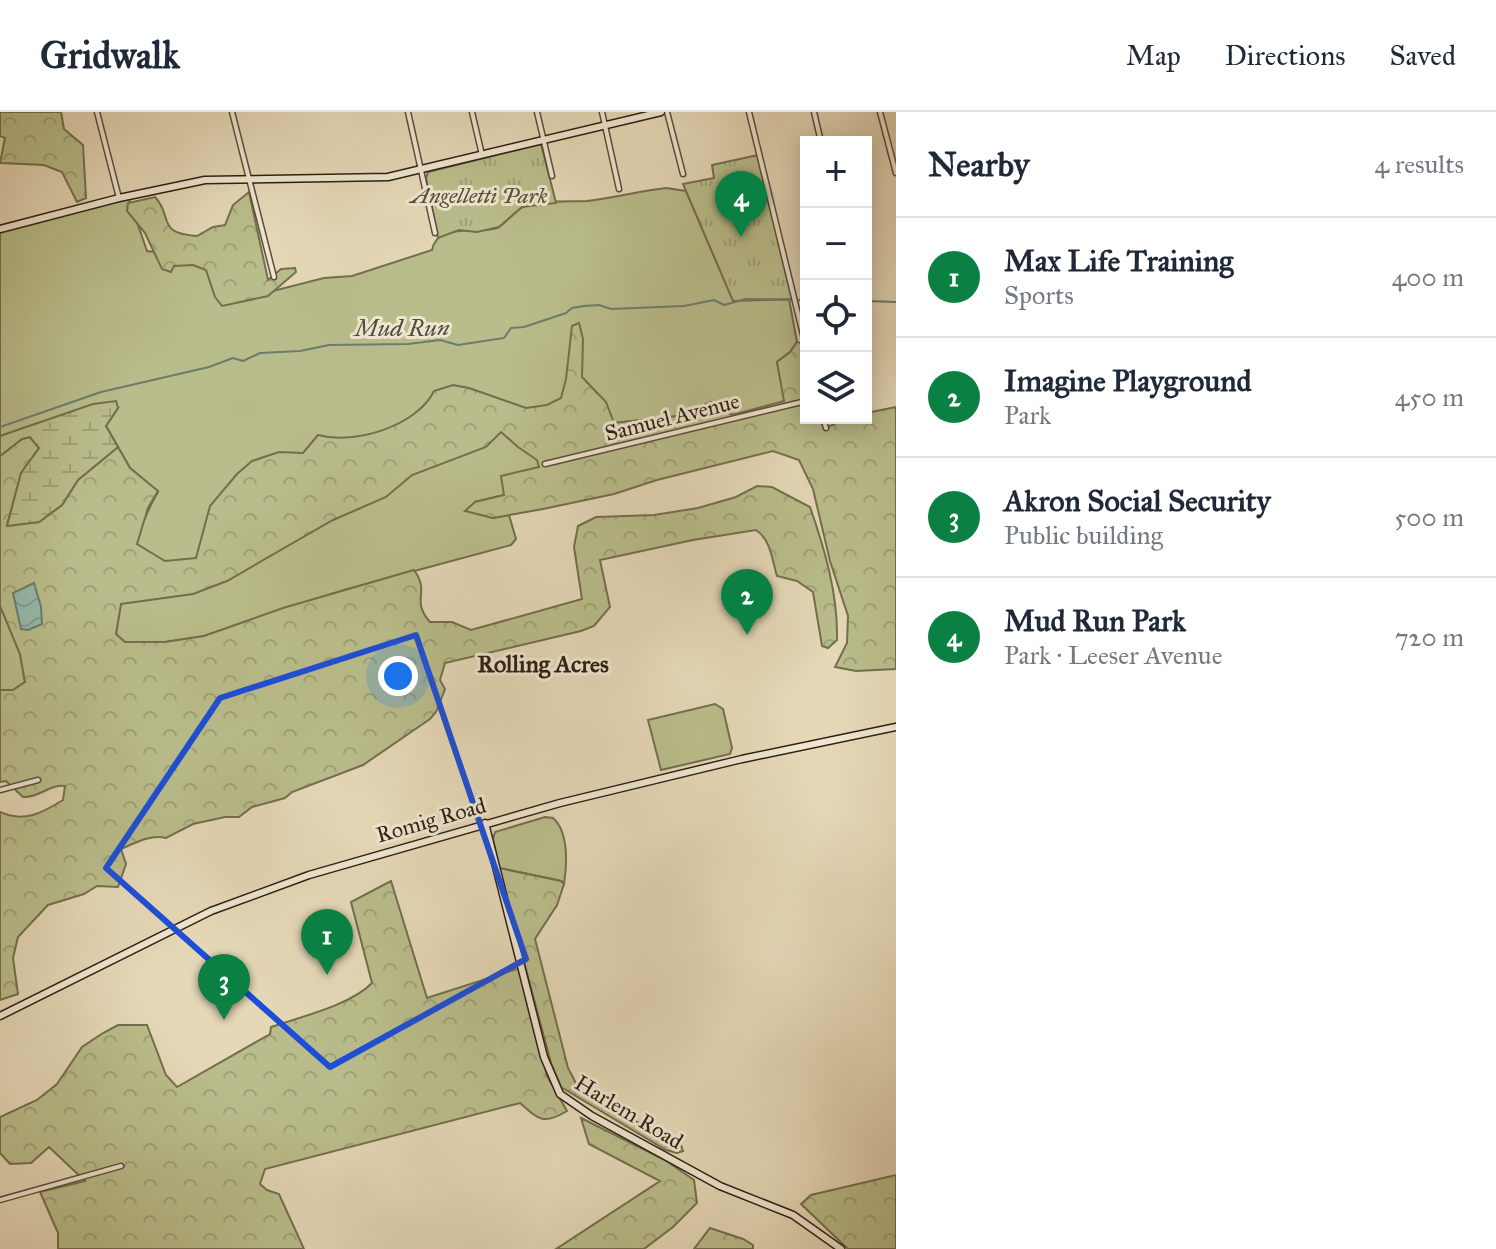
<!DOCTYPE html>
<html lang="en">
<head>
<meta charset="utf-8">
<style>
  body { margin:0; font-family:"IM FELL Great Primer",serif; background:#f2f2f3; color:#1f2937 }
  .controls { position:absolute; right:24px; top:24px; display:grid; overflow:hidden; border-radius:0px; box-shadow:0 4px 20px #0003 }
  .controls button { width:72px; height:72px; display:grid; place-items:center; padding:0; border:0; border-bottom:2px solid #e0e1e3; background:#fff; color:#1f2937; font:40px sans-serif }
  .you { position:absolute; left:398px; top:564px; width:28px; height:28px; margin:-20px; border:6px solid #fff; border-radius:50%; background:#1a73e8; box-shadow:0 0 0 12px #1a73e833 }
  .badge { display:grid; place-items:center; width:52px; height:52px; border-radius:50%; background:#0b8043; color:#fff; font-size:26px; font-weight:700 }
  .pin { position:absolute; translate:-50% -66px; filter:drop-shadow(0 2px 4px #0008) }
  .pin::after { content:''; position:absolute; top:42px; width:28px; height:24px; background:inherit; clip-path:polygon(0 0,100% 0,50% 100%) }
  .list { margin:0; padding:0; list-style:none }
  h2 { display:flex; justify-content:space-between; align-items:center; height:104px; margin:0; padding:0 32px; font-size:34px }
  h2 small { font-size:26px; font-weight:400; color:#747a83 }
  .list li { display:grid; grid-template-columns:52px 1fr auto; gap:24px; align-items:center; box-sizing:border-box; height:120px; padding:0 32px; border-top:2px solid #e0e1e3 }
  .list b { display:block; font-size:30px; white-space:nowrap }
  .list p { margin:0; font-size:26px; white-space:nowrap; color:#747a83 }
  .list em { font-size:26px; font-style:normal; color:#747a83 }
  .icon { flex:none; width:44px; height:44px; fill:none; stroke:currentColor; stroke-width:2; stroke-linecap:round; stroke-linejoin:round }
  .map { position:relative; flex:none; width:896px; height:1137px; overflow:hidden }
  header { display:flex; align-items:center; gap:48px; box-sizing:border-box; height:112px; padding:0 40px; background:#fff; border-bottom:2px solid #e0e1e3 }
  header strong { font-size:38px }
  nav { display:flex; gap:44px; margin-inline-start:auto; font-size:28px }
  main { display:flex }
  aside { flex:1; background:#fff }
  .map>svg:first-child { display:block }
  .green { fill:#b9bd8b; stroke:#746e4e; stroke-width:2 }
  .forest { fill:url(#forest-crowns); stroke:#746e4e; stroke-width:2 }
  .wetland { fill:url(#wetland-marsh); stroke:#746e4e; stroke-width:2 }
  .park { fill:url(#park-tufts); stroke:#746e4e; stroke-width:2 }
  .water { fill:url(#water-waves); stroke:#6c7c6e; stroke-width:2 }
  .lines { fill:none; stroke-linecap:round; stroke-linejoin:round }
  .stream { stroke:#6c7c6e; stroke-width:2 }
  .street-casing { stroke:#5c4c3b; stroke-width:7 }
  .secondary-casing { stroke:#2e1e12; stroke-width:9 }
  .street { stroke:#eee6d0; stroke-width:4 }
  .secondary { stroke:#eee6d0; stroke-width:6 }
  .marked { fill:none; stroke:#1d4ed8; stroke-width:6; stroke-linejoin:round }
  .labels { text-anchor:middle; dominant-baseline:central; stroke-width:6; stroke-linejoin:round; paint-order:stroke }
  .park-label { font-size:22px; font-style:italic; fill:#584e36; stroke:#eee6d0 }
  .street-label { font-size:22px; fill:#2e1e12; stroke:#eee6d0 }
  .water-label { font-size:24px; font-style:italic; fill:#4d4d40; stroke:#eee6d0 }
  .neighbourhood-label { font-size:24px; font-weight:bold; fill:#2e1e12; stroke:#eee6d0 }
</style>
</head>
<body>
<header>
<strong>Gridwalk</strong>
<nav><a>Map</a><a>Directions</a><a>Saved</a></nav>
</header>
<main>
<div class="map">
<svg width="896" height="1137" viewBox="0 0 896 1137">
  <defs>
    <pattern id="forest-crowns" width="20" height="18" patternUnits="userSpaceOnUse" patternTransform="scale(2)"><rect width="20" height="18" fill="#b9bd8b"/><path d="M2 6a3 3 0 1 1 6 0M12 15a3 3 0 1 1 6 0" fill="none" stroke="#9fa277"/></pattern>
    <pattern id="wetland-marsh" width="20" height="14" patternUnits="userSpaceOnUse" patternTransform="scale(2)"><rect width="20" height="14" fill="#b9bd8b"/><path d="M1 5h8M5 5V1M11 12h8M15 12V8" fill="none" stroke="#9fa277"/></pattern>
    <pattern id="park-tufts" width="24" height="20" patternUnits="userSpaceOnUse" patternTransform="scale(2)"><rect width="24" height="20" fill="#b9bd8b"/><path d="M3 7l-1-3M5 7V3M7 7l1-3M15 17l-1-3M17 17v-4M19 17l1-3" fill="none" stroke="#9fa277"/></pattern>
    <pattern id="water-waves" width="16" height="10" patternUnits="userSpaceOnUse" patternTransform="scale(2)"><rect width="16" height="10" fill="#96baab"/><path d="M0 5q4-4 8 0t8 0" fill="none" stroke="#829f92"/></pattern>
  </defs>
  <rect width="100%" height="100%" fill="#e5d8b7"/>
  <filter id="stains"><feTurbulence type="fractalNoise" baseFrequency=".0025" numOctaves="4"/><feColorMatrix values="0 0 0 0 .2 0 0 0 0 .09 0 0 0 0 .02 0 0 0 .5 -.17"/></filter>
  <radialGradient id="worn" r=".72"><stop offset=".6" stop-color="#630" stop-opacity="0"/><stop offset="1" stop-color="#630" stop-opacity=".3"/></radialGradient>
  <path class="green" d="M666,76L686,79L733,188L789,187L797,230L790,240L777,250L785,289L733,303L711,290L678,304L614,311L538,348L539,355L504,383L475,390L477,402L493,406L509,403L516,427L511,433L344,478L204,524L165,530L125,531L116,522C122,478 135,418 158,380L130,356L106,314L118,296L38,311L0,324V121L129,87L147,139L210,147L237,188L324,166L352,164L432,138C437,110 477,123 497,116C508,111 514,97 526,94C544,88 568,90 587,89C614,86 640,79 666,76Z
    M0,492L20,542L25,570L13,578H0Z
    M715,592L723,597L732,636L730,642L661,658L648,608Z
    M545,705L553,706C569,720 567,753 564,772L561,769L499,756L493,727L495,720Z"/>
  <path class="forest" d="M0,0H61L64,17L83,33L86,86L77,90L62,60L44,53L0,51L5,26L0,24Z
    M249,80L268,168L281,157L295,156L296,160L268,184L222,194L215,185L206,158L193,153L174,154L171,160L162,157L145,121L127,99L128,91L155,85C174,105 155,121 197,124L213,115L225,113L233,93Z
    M579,211L583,227L582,265L606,290L614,311L678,304L711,290L722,291L728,301L733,303L784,289L777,250L790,240L797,230L801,231L806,258V306H820L826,316L847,306H866V301L896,295V557L856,559L835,555L847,531L848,504L830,449L813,377L799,348L773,339L657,368L614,382L543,397L493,406L465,399L475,390L504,383L501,364L539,355L537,348L518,335L501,320L486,335L412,363L386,385L333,408L227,469L193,482L121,492L116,522L125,530H165L204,524L283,496L414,458C431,481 410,487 430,510H452L471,518L582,487L574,435L578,414L596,405L654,403L698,396L736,385L757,374L772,375L810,395C825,438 838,482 837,528L828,536L822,534L813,480L797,469L777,464C772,448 771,428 756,418L693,428L600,448L610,495L594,514L581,519L445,551L440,568L445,577L436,600L430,607L363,653L292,680L285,686L252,695L239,705H225L193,712L166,726C150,722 135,731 121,737L126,752L118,775L97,774L84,782L48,793L18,825L13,846L18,882L0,888V700C24,711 42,701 63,688L65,674C50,672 39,686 23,685L6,669L0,670V578H13L25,570L20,542L0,494V344L22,327L30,325L39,336L21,362L7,413L39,410L62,393L78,368L118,335L130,356L158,379L148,396L137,432L165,449L196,446L210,394L237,362L252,349L279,340L303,341L318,323C355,333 417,314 434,279L453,273L469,276L526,296L547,293L561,286L566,267L572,214Z
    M499,756L561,769L564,772L557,793L535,827L568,956C571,961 574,968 577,973C596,995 651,1016 679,1027L683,1039L677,1041L666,1038L561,975L551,951Z
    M391,769L427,886L520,856L547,964L567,999C544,1013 539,1008 520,991L265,1057L260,1072L267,1078L279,1082L304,1137H58V1121L40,1080L85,1069L49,1035L31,1051L10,1052L0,1041V1005L37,988L57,972L82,935L103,921L118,913H147L166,963L177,975L270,922L271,915C300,905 351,893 372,871L351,790Z
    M581,1006L665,1048L694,1068L697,1091L673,1115L644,1137H556L660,1069L589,1032Z
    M896,1063V1137H848L801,1092L811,1083Z
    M710,1116L743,1127L753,1133V1137H694Z"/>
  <path class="wetland" d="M116,289L118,296L106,314L118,335L78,368L62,393L39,410L7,414L21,361L39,336L30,325L22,327L0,344V324L93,292Z"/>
  <path class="park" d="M541,32L556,91L522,95L499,115L477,120L459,118L438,126L426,66L428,60Z
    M758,43L792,187L733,189L683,72L714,66L712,53Z"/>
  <path class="water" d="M34,471L41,495L42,512L28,518L21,517L13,481Z"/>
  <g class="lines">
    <path class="stream" d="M866,189L896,190
      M0,315L101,280L209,255L233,246L243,249L260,241L300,239L329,233L408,232L440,228L458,233L504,226L511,216L524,215L566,201L572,196L584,194L599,193L611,197L684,194L714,188L724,193L746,187L806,188"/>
    <g class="street-casing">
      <path id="street" d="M97,0L119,86
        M232,0L274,165
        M408,0L435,121
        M472,0L482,43
        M537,0L552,64
        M602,0L619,77
        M667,0L683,62
        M749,0L806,235
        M814,0L821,30
        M880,0L896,61
        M823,306L826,316
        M545,352L806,289
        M0,678L38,668
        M0,1088L121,1054"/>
    </g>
    <g class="secondary-casing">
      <path id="secondary" d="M0,117L119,86L205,68L388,65L661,0
        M485,711L544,945L560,982L592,1004L720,1074L793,1103L841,1137
        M0,904L211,799L309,763L560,691L742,647L896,615"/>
    </g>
    <use href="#street" class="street"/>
    <use href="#secondary" class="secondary"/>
  </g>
  <path class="marked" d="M416,523L526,847L330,955L106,756L220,586Z"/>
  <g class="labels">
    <g class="park-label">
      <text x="479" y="83">Angelletti Park</text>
    </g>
    <g class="street-label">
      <text transform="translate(672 305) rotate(-14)">Samuel Avenue</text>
      <text transform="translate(431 708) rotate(-16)">Romig Road</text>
      <text transform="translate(629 1000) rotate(31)">Harlem Road</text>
    </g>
    <g class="water-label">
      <text x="402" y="216">Mud Run</text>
    </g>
    <g class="neighbourhood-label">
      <text x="543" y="552">Rolling Acres</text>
    </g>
  </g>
  <rect width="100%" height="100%" filter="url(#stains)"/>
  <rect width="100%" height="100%" fill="url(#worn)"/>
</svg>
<div class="controls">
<button>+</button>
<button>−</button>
<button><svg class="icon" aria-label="locate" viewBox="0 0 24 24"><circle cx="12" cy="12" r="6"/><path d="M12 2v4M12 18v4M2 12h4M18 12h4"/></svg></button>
<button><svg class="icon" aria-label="layers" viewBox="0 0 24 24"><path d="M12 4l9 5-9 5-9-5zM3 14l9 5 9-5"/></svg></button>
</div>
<div class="you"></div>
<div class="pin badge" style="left:327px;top:863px">1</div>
<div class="pin badge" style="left:747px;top:523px">2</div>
<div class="pin badge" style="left:224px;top:908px">3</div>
<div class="pin badge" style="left:741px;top:125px">4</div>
</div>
<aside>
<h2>Nearby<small>4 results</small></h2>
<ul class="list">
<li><span class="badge">1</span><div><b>Max Life Training</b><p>Sports</p></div><em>400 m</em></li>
<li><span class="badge">2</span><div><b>Imagine Playground</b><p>Park</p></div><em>450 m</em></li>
<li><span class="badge">3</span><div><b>Akron Social Security</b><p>Public building</p></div><em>500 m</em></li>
<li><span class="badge">4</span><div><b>Mud Run Park</b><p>Park · Leeser Avenue</p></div><em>720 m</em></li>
</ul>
</aside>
</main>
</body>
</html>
